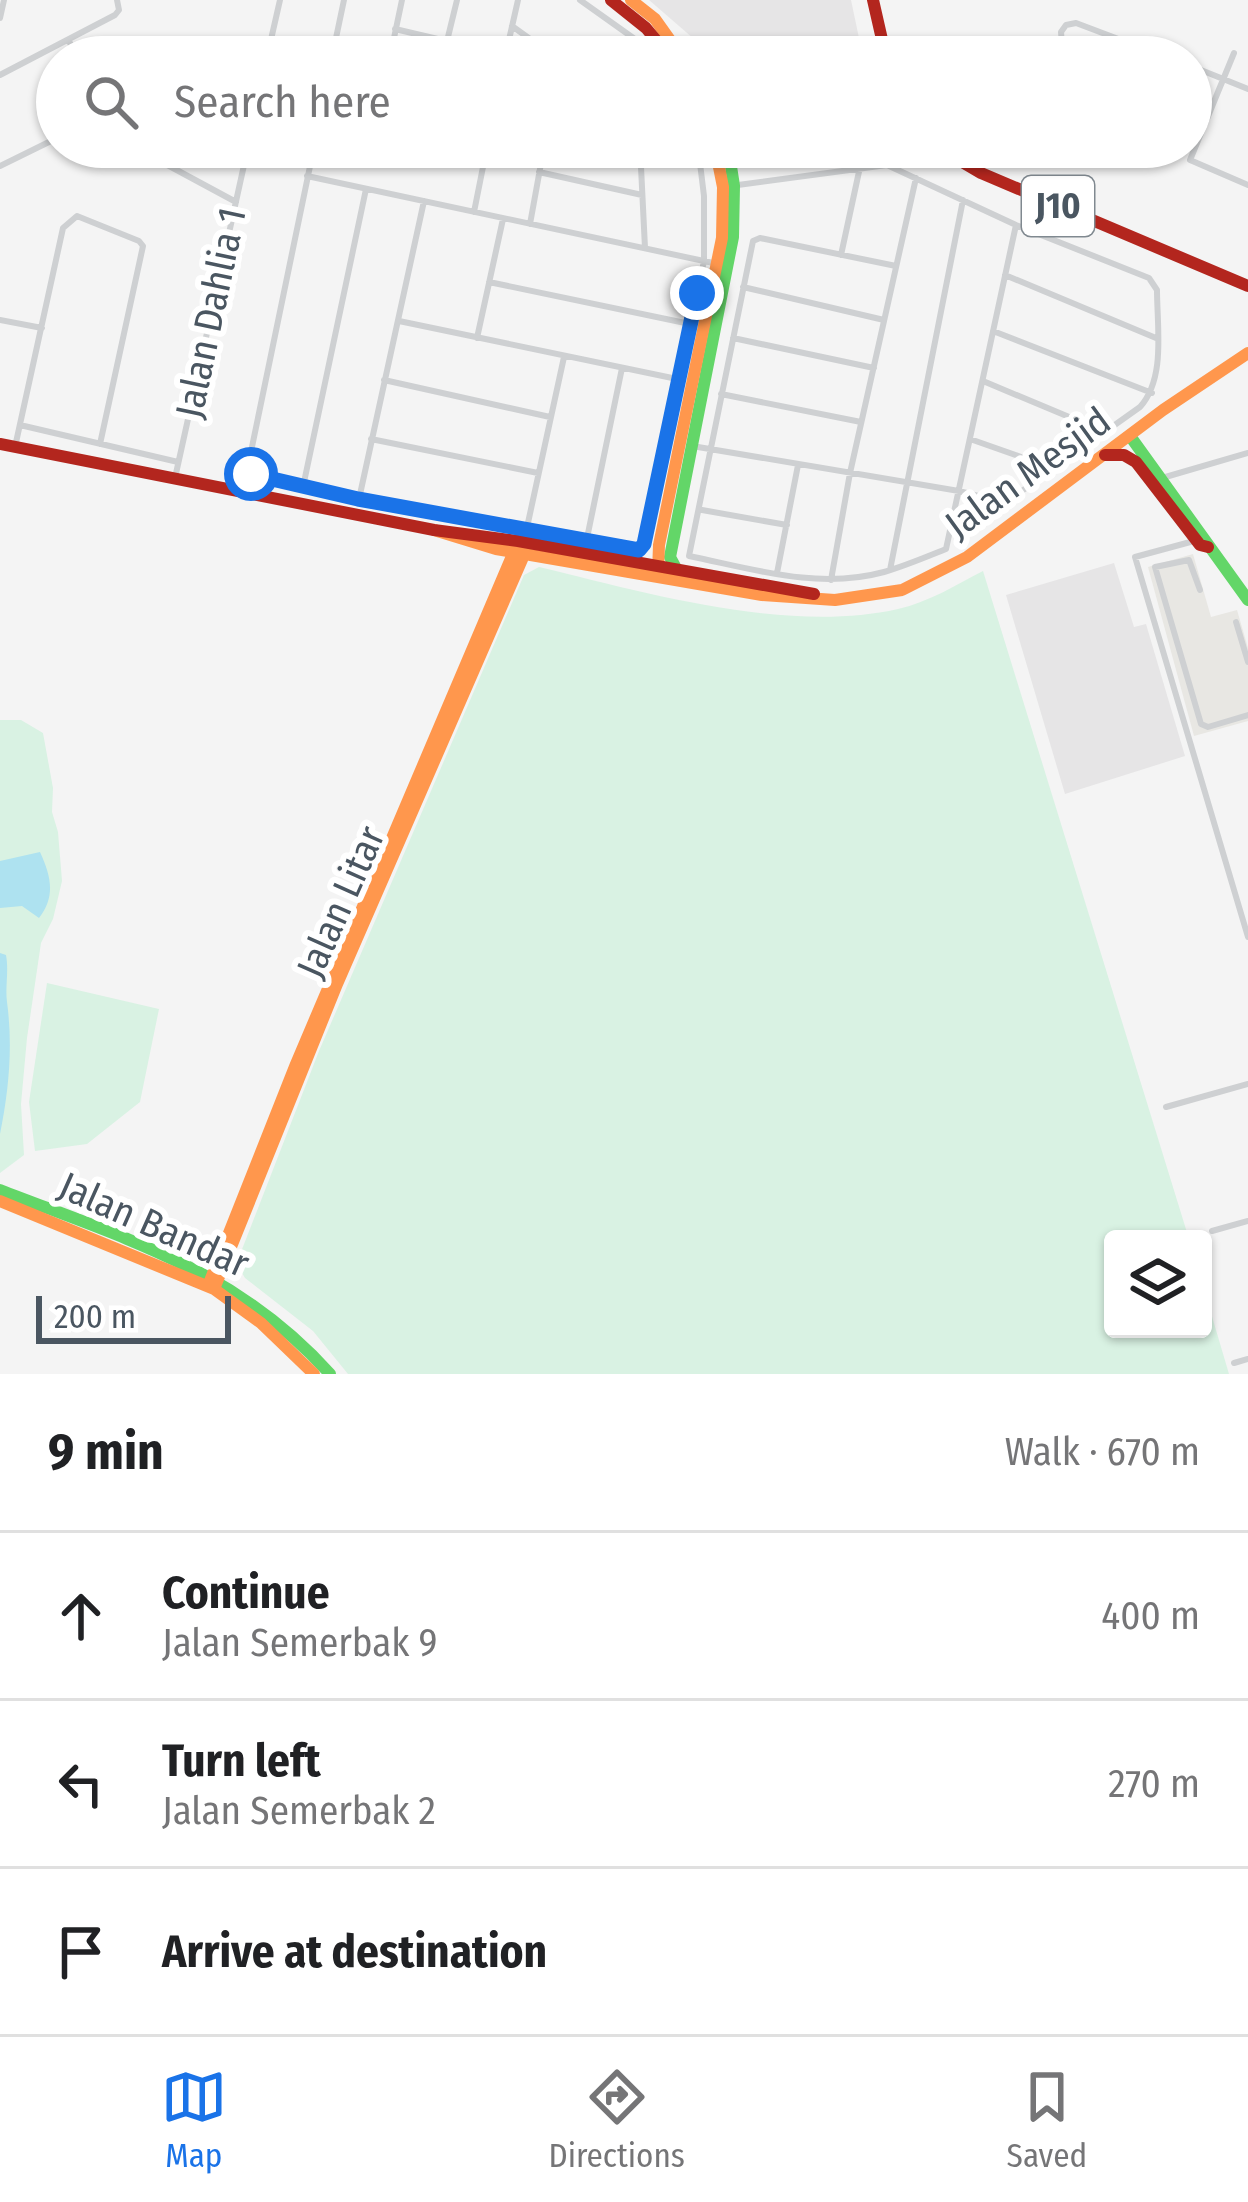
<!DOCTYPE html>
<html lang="en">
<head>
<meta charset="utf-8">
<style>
  body { margin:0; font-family:"Fira Sans Condensed",sans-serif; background:#f6f6f6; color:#202124 }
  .controls { position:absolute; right:36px; bottom:36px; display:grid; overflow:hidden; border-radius:12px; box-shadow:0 3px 9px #0004 }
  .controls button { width:108px; height:108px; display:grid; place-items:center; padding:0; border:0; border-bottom:3px solid #e0e0e0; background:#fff; color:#202124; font:60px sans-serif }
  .scale { position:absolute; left:36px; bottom:30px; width:195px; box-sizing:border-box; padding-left:12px; border:6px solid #4a5661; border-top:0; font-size:33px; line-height:42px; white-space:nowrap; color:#4a5661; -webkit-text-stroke:9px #fff; paint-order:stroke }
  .stop { position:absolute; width:36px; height:36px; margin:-27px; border:9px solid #1a73e8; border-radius:50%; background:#fff }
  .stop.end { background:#1a73e8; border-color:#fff; box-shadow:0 3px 12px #0008 }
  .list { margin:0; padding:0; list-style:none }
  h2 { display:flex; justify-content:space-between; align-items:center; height:156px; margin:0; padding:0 48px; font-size:51px }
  h2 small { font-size:39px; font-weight:400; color:#757577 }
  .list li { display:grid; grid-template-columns:78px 1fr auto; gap:36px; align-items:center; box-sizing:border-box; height:168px; padding:0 48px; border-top:3px solid #e0e0e0 }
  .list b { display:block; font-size:45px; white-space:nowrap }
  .list p { margin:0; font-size:39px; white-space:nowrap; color:#757577 }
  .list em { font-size:39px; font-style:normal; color:#757577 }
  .icon { flex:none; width:66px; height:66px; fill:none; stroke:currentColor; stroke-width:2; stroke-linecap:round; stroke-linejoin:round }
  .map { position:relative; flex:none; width:1248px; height:1374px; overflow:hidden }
  .search { position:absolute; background:#fff; box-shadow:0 3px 9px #0004; left:36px; right:36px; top:36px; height:132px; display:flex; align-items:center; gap:30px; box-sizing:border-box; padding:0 42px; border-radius:66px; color:#757577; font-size:45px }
  .sheet { height:660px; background:#fff }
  nav { display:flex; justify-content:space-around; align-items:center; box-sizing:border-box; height:168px; border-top:3px solid #e0e0e0; background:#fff; font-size:33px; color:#757577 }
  nav a { display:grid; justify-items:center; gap:6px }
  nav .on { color:#1a73e8 }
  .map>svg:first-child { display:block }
  .commercial { fill:#e8e7e3 }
  .education { fill:#e6e5e6 }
  .green { fill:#d9f2e3 }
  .water { fill:#aee2f0 }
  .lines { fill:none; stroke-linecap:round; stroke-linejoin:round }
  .street { stroke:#ced0d2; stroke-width:6 }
  .fast { stroke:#63d668; stroke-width:12 }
  .slow { stroke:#ff974d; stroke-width:12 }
  .jam { stroke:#b3261e; stroke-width:12 }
  .route { stroke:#1a73e8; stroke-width:15 }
  .labels { text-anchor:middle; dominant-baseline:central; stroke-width:12; stroke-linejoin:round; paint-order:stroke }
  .shield { fill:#fff; stroke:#808990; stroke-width:3 }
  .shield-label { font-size:36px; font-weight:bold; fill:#4a5661 }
  .street-label { font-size:39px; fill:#4a5661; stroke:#fff }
</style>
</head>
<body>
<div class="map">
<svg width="1248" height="1374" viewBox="0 0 1248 1374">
  <rect width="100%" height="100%" fill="#f4f4f4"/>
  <path class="commercial" d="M1193,554L1211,617L1237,610L1248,648V721L1194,736L1148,567Z"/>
  <path class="education" d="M649,0H851L863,57H706L694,39Z
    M1114,563L1134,627L1146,624L1185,756L1065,794L1006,595Z"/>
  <path class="green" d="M539,567C647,593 788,634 898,609C929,602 956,585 983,571L1189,1239H1113V1329H1203V1286L1229,1374H348L313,1331L245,1278L239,1268V1257L319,1051L524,575Z
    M0,720H21L43,733L53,788L52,812L58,832L62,881L53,919L41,943L27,1038L21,1104L24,1155L0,1173Z
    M47,983L159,1009L140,1102L87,1144L35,1151L29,1102Z"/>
  <path class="water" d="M40,852C51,876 56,896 39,918L22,906L0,908V861Z
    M0,953L6,955C9,971 5,987 7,1002C13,1046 9,1090 0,1134Z"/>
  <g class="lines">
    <path class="street" d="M580,0L639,42L648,57
      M0,18L4,0
      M512,26L555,57
      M395,29L506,55
      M69,41L77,57
      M447,41L457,0
      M506,53L518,0
      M1234,53L1190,160L1248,185
      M267,57L280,0
      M332,57L344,0
      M390,57L402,0
      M1063,57L1061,32L1066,25L1076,23L1166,57
      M1191,66L1248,89
      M0,75L115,15L119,10L117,0
      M134,147L236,202
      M314,147L247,471L359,499L632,551L644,544L704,261V196L698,147
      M432,147L485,158
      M630,147L641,167L645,248
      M0,166L57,138
      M539,172L642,195
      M307,176L718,264
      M474,212L487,147
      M530,224L544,147
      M841,255L860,167
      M896,266L760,238L753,241L689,556C753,569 818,590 884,572C905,566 926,557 946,549L1016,225
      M1005,275L1156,338
      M489,282L690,324
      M743,287L884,320
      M0,320L42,328
      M399,321L677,379
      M993,331L1152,393
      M477,338L503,219
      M733,338L874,368
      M384,380L550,417
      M983,381L1105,432
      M721,394L861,422
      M20,425L178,462
      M371,439L538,473
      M970,439L1055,469
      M692,446L959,491L1005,503L1140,407C1166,378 1157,327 1157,290L1149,278L1016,225L887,165L723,187
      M15,447L63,228L77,216L139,241L143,246L100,444
      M175,478L248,147
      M1162,478L1248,453
      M303,487L366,189
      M359,499L424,201
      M702,510L787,525
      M526,532L564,357
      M1194,541L1135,557L1248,937
      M586,543L622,368
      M890,570L963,200
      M777,573L798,465
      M831,580L850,473L916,178
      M1200,590L1189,560L1155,567L1201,724L1208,727L1248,715
      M1236,622L1248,662
      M1166,1107L1248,1084
      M1212,1231L1248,1221
      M1234,1363L1248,1359"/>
    <path class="fast" d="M1130,436L1248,600
      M677,570L670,557L733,237L734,186L728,147
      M0,1190C126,1239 237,1270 330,1374"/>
    <path class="slow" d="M631,0L655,19L682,57
      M434,530L496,549L762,595L835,600L902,590L967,557L1163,410L1248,353
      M658,572L659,545L722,238L723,187L715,147
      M0,1201L214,1289L261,1323L314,1374
      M208,1286L296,1064L515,549
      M214,1289L337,984L527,548"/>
    <path class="jam" d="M611,0L646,28L670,57
      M873,0L886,57
      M937,147L981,173L1248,286
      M0,444L434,530L518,541L814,594
      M1105,455H1124L1136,462L1200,545L1208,547"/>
  </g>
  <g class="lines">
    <path class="route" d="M251,474L358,499L639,550L644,544L697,293"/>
  </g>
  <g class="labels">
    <rect class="shield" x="1022" y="176" width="72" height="60" rx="9"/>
    <g class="shield-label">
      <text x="1058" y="206">J10</text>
    </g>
    <g class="street-label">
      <text transform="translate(211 313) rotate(-78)">Jalan Dahlia 1</text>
      <text transform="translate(1028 473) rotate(-36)">Jalan Mesjid</text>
      <text transform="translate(341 902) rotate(-66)">Jalan Litar</text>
      <text transform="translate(154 1225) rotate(24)">Jalan Bandar</text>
    </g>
  </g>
</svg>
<div class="controls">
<button><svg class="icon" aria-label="layers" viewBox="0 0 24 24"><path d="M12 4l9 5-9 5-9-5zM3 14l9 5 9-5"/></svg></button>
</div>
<div class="scale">200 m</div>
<div class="stop" style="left:251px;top:474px"></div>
<div class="stop end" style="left:697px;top:293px"></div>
<div class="search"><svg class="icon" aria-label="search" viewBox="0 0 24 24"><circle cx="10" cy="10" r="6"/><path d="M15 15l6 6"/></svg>Search here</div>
</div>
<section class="sheet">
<h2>9 min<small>Walk · 670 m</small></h2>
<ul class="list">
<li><svg class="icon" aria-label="ahead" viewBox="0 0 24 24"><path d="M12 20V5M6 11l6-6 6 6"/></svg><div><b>Continue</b><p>Jalan Semerbak 9</p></div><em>400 m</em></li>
<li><svg class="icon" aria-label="left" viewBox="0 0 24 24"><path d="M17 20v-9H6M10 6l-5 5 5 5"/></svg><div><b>Turn left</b><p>Jalan Semerbak 2</p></div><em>270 m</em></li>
<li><svg class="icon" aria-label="arrive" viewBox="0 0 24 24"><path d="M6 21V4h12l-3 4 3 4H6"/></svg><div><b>Arrive at destination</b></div></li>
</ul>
</section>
<nav>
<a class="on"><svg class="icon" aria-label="map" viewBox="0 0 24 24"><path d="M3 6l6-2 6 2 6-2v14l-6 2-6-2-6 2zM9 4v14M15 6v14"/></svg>Map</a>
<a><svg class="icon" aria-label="directions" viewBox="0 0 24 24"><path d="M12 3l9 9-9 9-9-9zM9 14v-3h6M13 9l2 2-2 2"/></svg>Directions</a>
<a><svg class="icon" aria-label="saved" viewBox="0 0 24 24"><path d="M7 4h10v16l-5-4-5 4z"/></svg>Saved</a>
</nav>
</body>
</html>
